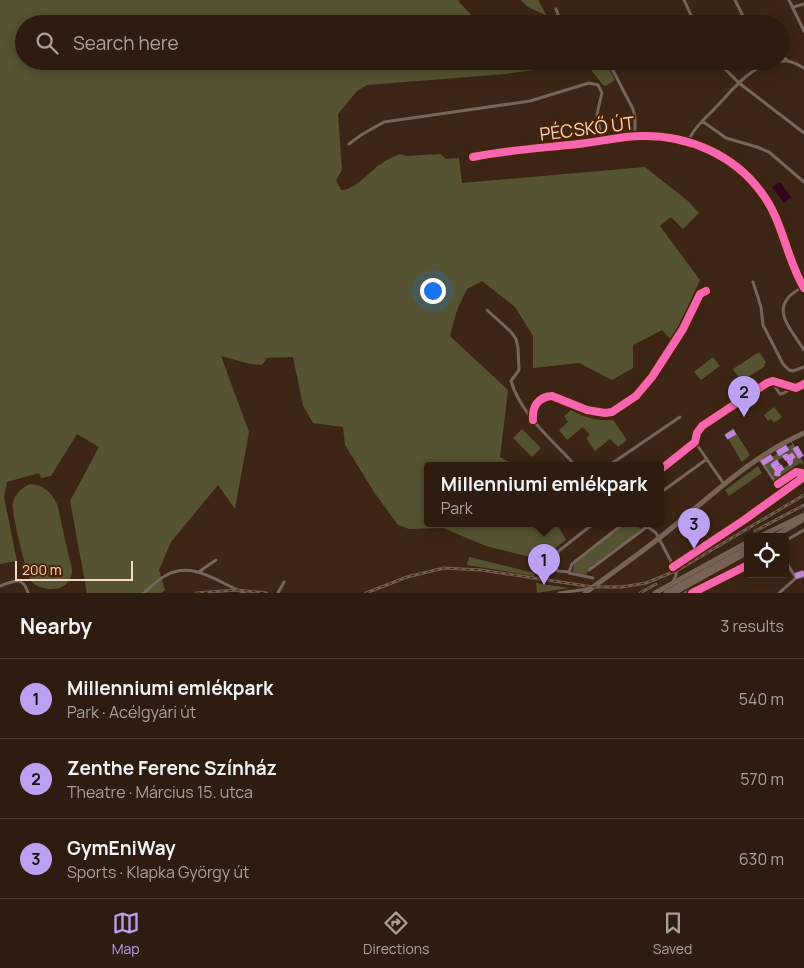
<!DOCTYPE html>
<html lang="en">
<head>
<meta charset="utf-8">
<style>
  body { margin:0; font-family:Manrope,sans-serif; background:#352518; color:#f1f3f6 }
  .controls { position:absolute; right:15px; bottom:15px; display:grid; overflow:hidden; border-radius:5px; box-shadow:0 2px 12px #0003 }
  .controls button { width:45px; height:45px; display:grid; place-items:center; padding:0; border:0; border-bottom:1px solid #483a2f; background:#2d1c0f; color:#f1f3f6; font:25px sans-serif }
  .scale { position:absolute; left:15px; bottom:12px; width:118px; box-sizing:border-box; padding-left:5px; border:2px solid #f4d7c7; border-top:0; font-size:14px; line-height:18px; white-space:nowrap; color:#f4d7c7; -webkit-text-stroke:4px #4d2203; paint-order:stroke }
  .you { position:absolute; left:432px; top:290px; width:18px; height:18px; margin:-12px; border:4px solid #fff; border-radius:50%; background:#1a73e8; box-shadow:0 0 0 8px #1a73e833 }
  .badge { display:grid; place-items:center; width:32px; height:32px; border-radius:50%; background:#bca0f2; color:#111; font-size:16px; font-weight:700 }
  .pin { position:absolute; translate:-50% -41px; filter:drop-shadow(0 1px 2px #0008) }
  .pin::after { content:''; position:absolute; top:26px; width:18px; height:15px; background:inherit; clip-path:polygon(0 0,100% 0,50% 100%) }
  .popup { position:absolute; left:424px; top:462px; width:240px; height:65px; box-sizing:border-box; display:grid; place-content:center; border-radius:5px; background:#2d1c0f; filter:drop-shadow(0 1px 4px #0005); font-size:16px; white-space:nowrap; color:#a7a19e }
  .popup b { font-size:19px; color:#f1f3f6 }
  .popup::after { content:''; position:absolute; left:50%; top:100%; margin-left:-10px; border:10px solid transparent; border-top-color:#2d1c0f }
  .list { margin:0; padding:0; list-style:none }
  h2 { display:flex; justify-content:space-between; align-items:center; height:65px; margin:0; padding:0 20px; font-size:21px }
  h2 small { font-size:16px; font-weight:400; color:#a7a19e }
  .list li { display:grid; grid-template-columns:32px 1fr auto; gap:15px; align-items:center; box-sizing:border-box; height:80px; padding:0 20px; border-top:1px solid #483a2f }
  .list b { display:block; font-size:19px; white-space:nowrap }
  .list p { margin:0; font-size:16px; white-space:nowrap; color:#a7a19e }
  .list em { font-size:16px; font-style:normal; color:#a7a19e }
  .icon { flex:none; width:28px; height:28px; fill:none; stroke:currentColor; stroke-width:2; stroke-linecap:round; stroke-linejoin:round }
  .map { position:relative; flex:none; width:804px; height:593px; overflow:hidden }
  .search { position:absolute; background:#2d1c0f; box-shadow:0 2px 12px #0003; left:15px; right:15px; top:15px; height:55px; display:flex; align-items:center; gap:12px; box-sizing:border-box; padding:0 18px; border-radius:28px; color:#a7a19e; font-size:19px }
  .sheet { height:305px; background:#2d1c0f }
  nav { display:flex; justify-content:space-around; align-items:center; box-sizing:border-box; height:70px; border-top:1px solid #483a2f; background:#2d1c0f; font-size:14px; color:#a7a19e }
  nav a { display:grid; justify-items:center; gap:2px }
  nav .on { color:#bca0f2 }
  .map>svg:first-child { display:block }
  .green { fill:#555331; fill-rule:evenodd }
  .water { fill:#33031b }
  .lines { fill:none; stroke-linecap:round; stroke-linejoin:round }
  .minor-tunnel { stroke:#58402f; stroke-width:3; stroke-dasharray:3 1.5; stroke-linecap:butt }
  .minor { stroke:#76655b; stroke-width:3 }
  .primary { stroke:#786254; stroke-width:5 }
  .rail-casing { stroke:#705e52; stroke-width:3 }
  .rail { stroke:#4d2203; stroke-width:1; stroke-dasharray:4; stroke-linecap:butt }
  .quiet { stroke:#c483df; stroke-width:6; stroke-dasharray:12 6; stroke-linecap:butt }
  .cycleway-casing { stroke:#4d2203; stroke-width:11 }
  .cycleway { stroke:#f766af; stroke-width:8 }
  .labels { text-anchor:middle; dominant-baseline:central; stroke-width:4; stroke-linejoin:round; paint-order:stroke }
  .street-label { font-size:18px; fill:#f4d7c7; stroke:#4d2203 }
</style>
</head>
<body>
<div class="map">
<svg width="804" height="593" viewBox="0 0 804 593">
  <rect width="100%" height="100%" fill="#3c2514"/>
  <path class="green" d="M0,0H460L458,1L480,24H24V61H412L417,64L437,61H561L553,67L506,74L367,85L357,91L338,114L342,170L336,180L341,190C354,191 371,170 382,163C388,159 394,156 401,154L406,156L440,154L446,159L459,158L462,183L645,167L688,201L699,213L683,229L671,217L660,226L700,280L672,341L662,330L633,345V368L612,380L579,363L533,368V336L515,307L482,281L467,289L457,310L450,336L508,390L500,457L517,466H428V524H557L566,540L546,555L542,560L486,546L443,528L409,529L398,525L374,492L345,445L343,427L313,423L303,406L293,357L267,358L262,365L250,364L221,356L249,432L235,509L218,485L171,542L159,570L165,590L161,593H87L70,501L99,447L77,434L51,476L41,478L39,473L7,482L4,497L17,561L0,564Z
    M521,0H538L547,16L528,7Z
    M584,61H605L615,80L606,86L603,85Z
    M759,352L766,362L764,364L765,366L741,382L733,369Z
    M713,357L720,366L701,380L694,372Z
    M774,407L782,417L774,423L771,419L768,421L764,415Z
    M571,410C586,418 597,421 613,420L627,440L618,447L610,439L595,451L586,438L590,435L583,427L567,440L559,430L568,422L564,416Z
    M733,428L750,455L742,462L725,434Z
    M522,429L541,448L532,457L513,438Z
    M793,444L804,464L800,463L777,480L763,462ZM787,455L792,457V462L777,473L772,464Z
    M758,466L762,473L729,496L725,490Z
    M30,484C44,485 51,492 57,504C61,520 64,536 68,553C69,558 72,566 72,571C71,593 42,593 31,581C26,573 11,512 13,503C15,494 21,488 30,484Z
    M625,524H633L642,529L590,567L586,575L573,572L574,564Z
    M469,557L534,573V576L467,565Z
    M536,583L569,588L537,593Z"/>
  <path class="water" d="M780,182L791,197L784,203L772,187Z"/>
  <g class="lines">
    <path class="minor-tunnel" d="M730,407L748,394"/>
    <path class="minor" d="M684,0L695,24
      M735,0L747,24
      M789,0L804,31
      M793,7L804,4
      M556,9L561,22
      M553,24L561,22L570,24
      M780,55L787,60
      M608,61L633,109L635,117V136
      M717,61L739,83L804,133
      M702,121L726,138L757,147L769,152L804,182
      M688,142C693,128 707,117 717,106C737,85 754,61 786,61C792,61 799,65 804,68
      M349,144L361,135L384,122L530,101L589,83L598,85L602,93L597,114L602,141
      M473,157C507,150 543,148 578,144C599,142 621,136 642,136C688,135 734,155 761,192C783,220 786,258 804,288
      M753,282L761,307L763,325L783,364L789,370L793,371L804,367
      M803,287C767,305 788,325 804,350
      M487,310L511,332L516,339L518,348L519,370L511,381C521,415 553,441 576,466
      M772,382L780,394L784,393L792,388
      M748,394L771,381L796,388L804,384
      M533,420C532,406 538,397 552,396L587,410L605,413L612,412L636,396L652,377L683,329L700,294L706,291
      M695,442L724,484
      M759,458L783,493
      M608,466L680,417
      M660,470L695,442L700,428L730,407
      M660,493L707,459
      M593,524L546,561L558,571L569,572L572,564L623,524
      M644,524L656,533L676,571V575L673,582
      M785,541L804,530
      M785,560L796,578
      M673,567L744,520L801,479L802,473L796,472L778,484
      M589,570L648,526
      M200,571L216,560
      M569,573L593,578
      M0,586C13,581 23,575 28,593
      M144,593C150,587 157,580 165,576C193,559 220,584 245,593
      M278,593L284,582
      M559,593L588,589
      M685,593L748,561
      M779,593L796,578L804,576"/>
    <path class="primary" d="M759,537L804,515
      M773,537L804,519
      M585,593C613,572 641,553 668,531C711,496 752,456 804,433
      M655,593L748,542
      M666,593L748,548
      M674,593L748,552"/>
    <g class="rail-casing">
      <path id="rail" d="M755,531L804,505
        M196,593L237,590L267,593
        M366,593L407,577L444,568L481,570L593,587H622L646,583L678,570L804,495
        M640,593L656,584"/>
    </g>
    <use href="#rail" class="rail"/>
    <path class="quiet" d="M726,437L735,432
      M795,447L804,462
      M762,463L793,444
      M778,470L774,465L786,457L790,458L797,452
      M777,476L778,470L790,462V458
      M795,576L804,573"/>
    <g class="cycleway-casing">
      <path id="cycleway" d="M473,157C507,150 543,148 578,144C599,142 621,136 642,136C688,135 734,155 761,192C783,220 786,258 804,288
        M533,420C532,406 538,397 552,396L587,410L605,413L612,412L636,396L652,377L683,329L700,294L706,291
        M660,470L695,442L697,433L702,426L767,383L773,381L796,388L804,384
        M673,567L744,520L801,479L802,473L796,472L778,484
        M692,593L748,565"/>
    </g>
    <use href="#cycleway" class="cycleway"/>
  </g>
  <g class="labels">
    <g class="street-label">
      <text transform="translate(587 128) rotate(-7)">PÉCSKŐ ÚT</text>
    </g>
  </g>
</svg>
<div class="controls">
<button><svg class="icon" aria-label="locate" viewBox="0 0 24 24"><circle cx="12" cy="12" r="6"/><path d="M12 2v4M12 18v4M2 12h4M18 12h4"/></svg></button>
</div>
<div class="scale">200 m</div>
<div class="you"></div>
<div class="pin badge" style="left:544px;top:585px">1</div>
<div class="popup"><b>Millenniumi emlékpark</b>Park</div>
<div class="pin badge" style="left:744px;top:417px">2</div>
<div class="pin badge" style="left:694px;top:549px">3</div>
<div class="search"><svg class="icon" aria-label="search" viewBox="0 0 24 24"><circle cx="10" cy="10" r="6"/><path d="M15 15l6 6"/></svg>Search here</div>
</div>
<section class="sheet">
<h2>Nearby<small>3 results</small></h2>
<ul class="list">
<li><span class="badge">1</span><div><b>Millenniumi emlékpark</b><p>Park · Acélgyári út</p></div><em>540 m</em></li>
<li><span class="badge">2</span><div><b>Zenthe Ferenc Színház</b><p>Theatre · Március 15. utca</p></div><em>570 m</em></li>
<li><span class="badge">3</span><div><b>GymEniWay</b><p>Sports · Klapka György út</p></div><em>630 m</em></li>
</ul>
</section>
<nav>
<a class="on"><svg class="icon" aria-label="map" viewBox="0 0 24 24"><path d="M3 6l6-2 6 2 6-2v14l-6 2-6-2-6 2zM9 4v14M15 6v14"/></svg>Map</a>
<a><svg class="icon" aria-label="directions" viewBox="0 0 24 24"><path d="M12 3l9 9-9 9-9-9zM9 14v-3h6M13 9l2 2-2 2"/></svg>Directions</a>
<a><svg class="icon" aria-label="saved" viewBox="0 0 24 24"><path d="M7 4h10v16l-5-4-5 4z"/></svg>Saved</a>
</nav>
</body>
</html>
